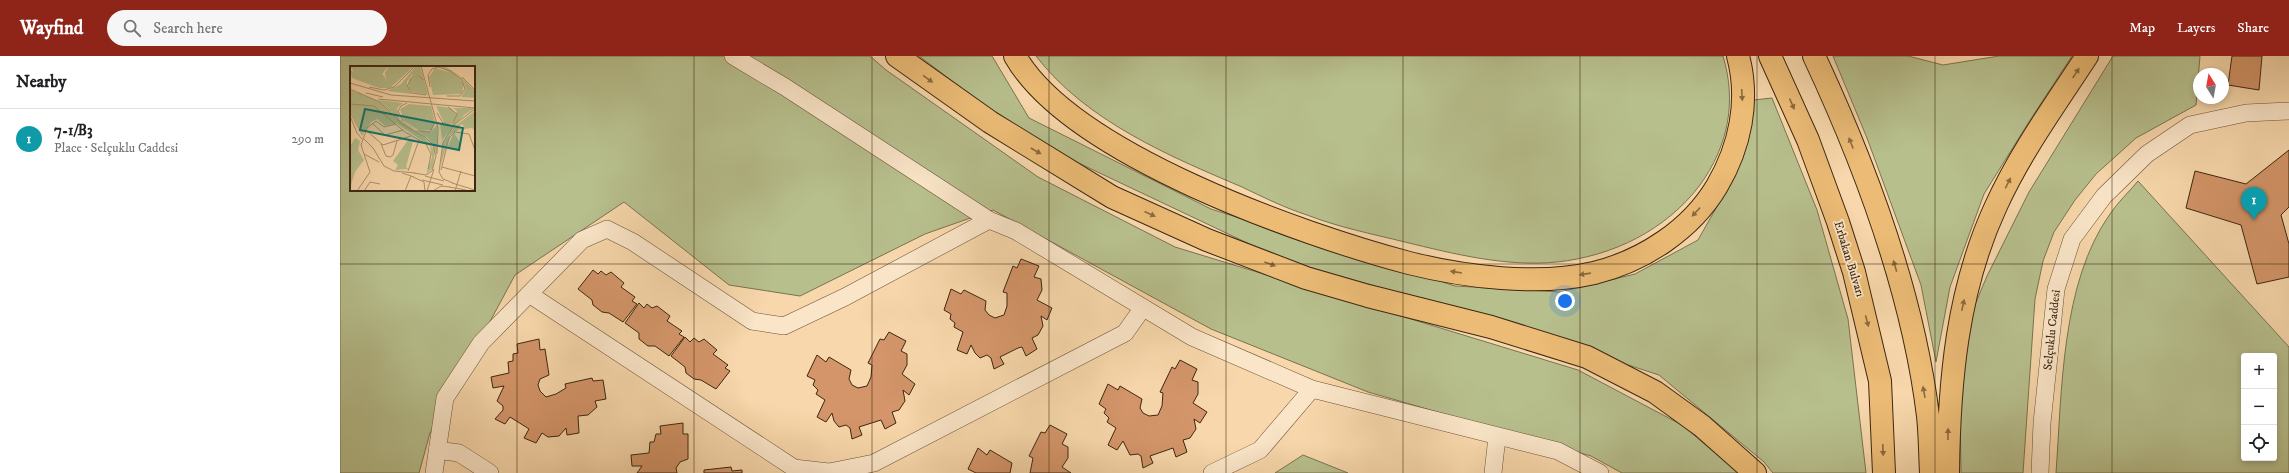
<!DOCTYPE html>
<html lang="en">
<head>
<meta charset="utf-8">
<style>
  body { margin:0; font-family:"IM FELL DW Pica",serif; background:#f6f6f6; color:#202124 }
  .controls { position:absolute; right:12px; bottom:12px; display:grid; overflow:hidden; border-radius:4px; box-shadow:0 2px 6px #0003 }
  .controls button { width:36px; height:36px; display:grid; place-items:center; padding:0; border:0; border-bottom:1px solid #e0e0e0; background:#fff; color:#202124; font:20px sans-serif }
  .compass { position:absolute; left:1853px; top:12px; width:36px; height:36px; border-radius:50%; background:#fff; box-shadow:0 2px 6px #0003; rotate:349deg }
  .you { position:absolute; left:1225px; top:245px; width:14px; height:14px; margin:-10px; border:3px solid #fff; border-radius:50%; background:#1a73e8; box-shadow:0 0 0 6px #1a73e833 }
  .badge { display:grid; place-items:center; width:26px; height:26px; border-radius:50%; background:#8f2418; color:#fff; font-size:13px; font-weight:700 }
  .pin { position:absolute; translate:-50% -33px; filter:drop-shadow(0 1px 2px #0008) }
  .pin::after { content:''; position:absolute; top:21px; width:14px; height:12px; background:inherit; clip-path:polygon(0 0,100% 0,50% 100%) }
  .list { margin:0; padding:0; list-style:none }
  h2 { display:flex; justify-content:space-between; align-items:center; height:52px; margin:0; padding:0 16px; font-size:17px }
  h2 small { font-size:13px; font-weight:400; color:#757577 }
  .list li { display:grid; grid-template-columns:26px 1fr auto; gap:12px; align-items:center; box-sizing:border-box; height:60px; padding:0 16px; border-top:1px solid #e0e0e0 }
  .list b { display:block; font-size:15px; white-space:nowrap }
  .list p { margin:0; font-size:13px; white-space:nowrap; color:#757577 }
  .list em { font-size:13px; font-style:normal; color:#757577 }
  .icon { flex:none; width:22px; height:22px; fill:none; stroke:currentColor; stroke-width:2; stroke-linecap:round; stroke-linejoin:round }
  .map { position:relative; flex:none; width:1949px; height:417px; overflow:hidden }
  header { display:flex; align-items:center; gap:24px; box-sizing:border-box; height:56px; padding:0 20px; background:#8f2418; color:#fff }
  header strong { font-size:19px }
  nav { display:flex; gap:22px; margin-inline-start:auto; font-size:14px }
  .search { width:280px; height:36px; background:#f6f6f6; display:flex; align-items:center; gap:10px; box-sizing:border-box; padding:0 14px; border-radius:22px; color:#757577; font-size:15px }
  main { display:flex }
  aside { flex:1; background:#fff }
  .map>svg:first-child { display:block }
  .green { fill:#b7bf8d; stroke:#7a734f; fill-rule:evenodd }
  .building { fill:#d39569; stroke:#3d2711 }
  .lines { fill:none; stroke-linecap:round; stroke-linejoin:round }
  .street-casing { stroke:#6c5338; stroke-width:18 }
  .highway-casing { stroke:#3d2711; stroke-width:24 }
  .street { stroke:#fae5c8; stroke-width:17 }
  .highway { stroke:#ecbc76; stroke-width:22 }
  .oneway { fill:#8c6a3e }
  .grid { fill:none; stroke:#3d2711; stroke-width:1; stroke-opacity:0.55 }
  .labels { text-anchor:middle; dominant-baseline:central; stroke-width:3.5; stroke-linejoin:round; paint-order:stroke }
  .street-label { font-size:12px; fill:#3d2711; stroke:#fae5c8 }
  .inset-road { fill:none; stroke:#ad916d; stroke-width:1 }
  .view { fill:#0f766e; fill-opacity:0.15; stroke:#0f766e; stroke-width:2 }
  .inset-edge { fill:none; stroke:#3d2711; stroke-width:2 }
</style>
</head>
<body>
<header>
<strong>Wayfind</strong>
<div class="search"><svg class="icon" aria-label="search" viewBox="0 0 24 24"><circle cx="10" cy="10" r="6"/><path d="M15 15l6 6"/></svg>Search here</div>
<nav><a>Map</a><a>Layers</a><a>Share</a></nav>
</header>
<main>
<aside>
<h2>Nearby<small></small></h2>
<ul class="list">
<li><span class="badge" style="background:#0f9aa8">1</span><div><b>7-1/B3</b><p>Place · Selçuklu Caddesi</p></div><em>290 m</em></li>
</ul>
</aside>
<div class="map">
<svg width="1949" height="417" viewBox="0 0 1949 417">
  <rect width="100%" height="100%" fill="#f7d7ab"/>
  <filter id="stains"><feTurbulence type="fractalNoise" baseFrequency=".005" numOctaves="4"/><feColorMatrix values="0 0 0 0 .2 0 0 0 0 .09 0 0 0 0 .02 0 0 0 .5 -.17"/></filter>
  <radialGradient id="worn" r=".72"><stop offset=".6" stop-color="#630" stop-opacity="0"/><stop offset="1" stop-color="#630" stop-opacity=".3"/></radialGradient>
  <path class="green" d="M0,0H530L546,14L698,121L835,191L1238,314L1342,369L1399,417H1282L1251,400L1028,336L871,273L653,154L585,178L460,240L389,229L284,146L175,219L90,377L79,417H0ZM11,11H134V134H11Z
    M579,0H652L689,62L871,153L1115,230L1220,236L1295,218L1358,184L1397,115L1413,44L1432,42L1477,154L1508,263L1526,417H1433L1424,406L1319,319L1122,255L941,203L690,84Z
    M696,0H1383C1397,46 1388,90 1360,129C1326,174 1273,200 1217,206C1166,211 1114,198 1065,186C1032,178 998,171 967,159C945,152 923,141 902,131C829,100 746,65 696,0Z
    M1493,0H1568L1603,9L1659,0H1732L1692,61L1644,138L1610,231L1596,306L1581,229L1527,82Z
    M1773,0H1860L1856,49L1796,82L1756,118L1735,144L1714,176L1703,205L1695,243L1683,417H1621L1620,350L1629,263L1647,220L1689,136Z
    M1798,125L1949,291V417H1716C1722,335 1721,227 1770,158C1778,146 1789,136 1798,125ZM1904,300H1934V402H1904Z
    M963,399L1008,417H935Z"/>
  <path class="building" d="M1892,0H1922L1919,34L1888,29Z
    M1949,94V151L1941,159L1949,188V221L1917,228L1901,169L1846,152L1855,115L1906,128Z
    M681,203L699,210L694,221L701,223L702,234L697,244L712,252L707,264L701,260L703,270L698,279L692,282L697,293L686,300L682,291L678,292L660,301L664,308L654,313L651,302L647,299L640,302L635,297L631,289L627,298L617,294L623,276L614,271L615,267L610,263L611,258L604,254L611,233L621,238L624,234L646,245L645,254L649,259L655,262L664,259L667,250V237L663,236L673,210L677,212Z
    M253,214L258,218L261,215L266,219L271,216L284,227L281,231L295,241L292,245L297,248L283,266L269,257L262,256L253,249L252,244L238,233Z
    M299,247L304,252L307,248L312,252L317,250L330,260L327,265L342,275L339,278L344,281L329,300L315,290H308L299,283V277L285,267Z
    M549,276L566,285L561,295L567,298V309L562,318L575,328L569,339L563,334L565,345L559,354L552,356L556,367L545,373L541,364L519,371L522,379L512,383L510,372L506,369L499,371L494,365L492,357L486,366L477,361L485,344L476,338L478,334L473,329L475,324L467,320L477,299L486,306L489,301L511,314L509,323L512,329L518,332L527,330L531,321L532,309L528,307L540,283L544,284Z
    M345,281L350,286L354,282L359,286L364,283L377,294L373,298L388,309L385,312L390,315L376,333L361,324L354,323L346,317L345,311L331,300Z
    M199,283L200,294L205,293L209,319L200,323L198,329L200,335L206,341L216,338L226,332L225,328L252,322L253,325L263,324L266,343L255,345L257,351L248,359L238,360L239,377L227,379L226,372L219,380L208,381L202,377L196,387L184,382L189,373L186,371L170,361L165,368L155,363L163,354V350L157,345L164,330L153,332L151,321L169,317L168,306L173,305V298L178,297L177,288Z
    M840,304L857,313L852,324L858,326V338L853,347L867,356L860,367L854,363L856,373L850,382L843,384L847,396L836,401L833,392L810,400L813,407L803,412L801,400L798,398L790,399L783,385L777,394L768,389L776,372L767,366L769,362L764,357L766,353L759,348L768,328L778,334L780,330L802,343L800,352L803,357L809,360L818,359L822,350L823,337L820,336L832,311L835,313Z
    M343,367V378H348V403L340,406L336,412L337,417H297L302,410H292L291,399L309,397L310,386H314L316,378H321L320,370Z
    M710,369L727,378L722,388L728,391V402L722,411L731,417H690L693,402L689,400L701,376L705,377Z
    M638,392L647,399L650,394L672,407L670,417H636L628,413Z
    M391,411L392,415L402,414V417H364V414Z"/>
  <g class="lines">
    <g class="street-casing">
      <path id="street" d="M393,0L445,31L649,164L676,175L852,281L972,333L1218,395L1260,417
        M189,238L454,412L489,416L534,407L785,277L802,253
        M97,394L119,397L150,417
        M94,417L105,342L141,287L242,184L267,173L293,186L412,265L444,270L505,241L649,164
        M872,417L920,394L972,333
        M1153,417L1157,381
        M1700,417L1702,367L1716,233L1732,183L1764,140L1807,98L1850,69L1906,57L1949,55"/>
    </g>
    <g class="highway-casing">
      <path id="highway" d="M557,0L650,66L772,141L867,184L966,222L1028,240L1151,271L1247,301L1315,336L1362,370L1415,417
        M675,0C731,98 963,179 1069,207C1125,221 1198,230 1254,217C1303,205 1351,174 1377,130C1400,91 1410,45 1398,0
        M1430,0L1468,84L1498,166L1514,216L1540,325L1544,417
        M1474,0C1526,111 1573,237 1588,360C1590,378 1590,398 1591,417
        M1608,417C1609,326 1617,234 1656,150C1680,97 1715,49 1747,0"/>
    </g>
    <use href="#street" class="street"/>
    <use href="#highway" class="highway"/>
  </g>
  <defs><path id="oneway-solid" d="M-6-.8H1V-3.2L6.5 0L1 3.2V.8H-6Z"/></defs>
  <g class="oneway">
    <use href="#oneway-solid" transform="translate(1736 17) rotate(-57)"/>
    <use href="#oneway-solid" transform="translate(588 23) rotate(36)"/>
    <use href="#oneway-solid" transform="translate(1402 39) rotate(87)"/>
    <use href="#oneway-solid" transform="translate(1452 48) rotate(66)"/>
    <use href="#oneway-solid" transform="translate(1511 87) rotate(-111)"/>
    <use href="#oneway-solid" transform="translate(696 95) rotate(30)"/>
    <use href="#oneway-solid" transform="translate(1668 127) rotate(-63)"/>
    <use href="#oneway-solid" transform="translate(1356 156) rotate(133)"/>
    <use href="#oneway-solid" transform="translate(810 158) rotate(24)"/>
    <use href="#oneway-solid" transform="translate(930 208) rotate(20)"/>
    <use href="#oneway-solid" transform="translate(1555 210) rotate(-106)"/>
    <use href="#oneway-solid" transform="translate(1116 216) rotate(-171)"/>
    <use href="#oneway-solid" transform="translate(1245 218) rotate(172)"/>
    <use href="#oneway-solid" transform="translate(1623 249) rotate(-78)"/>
    <use href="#oneway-solid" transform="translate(1527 265) rotate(75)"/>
    <use href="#oneway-solid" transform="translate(1584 336) rotate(-100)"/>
    <use href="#oneway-solid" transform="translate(1608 378) rotate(-89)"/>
    <use href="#oneway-solid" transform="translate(1543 394) rotate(88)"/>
  </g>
  <path class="grid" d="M177,0V417M354,0V417M532,0V417M709,0V417M886,0V417M1063,0V417M1240,0V417M1417,0V417M1595,0V417M1772,0V417M0,208H1949"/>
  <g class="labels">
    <g class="street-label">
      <text transform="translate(1509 203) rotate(73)">Erbakan Bulvarı</text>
      <text transform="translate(1712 274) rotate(-84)">Selçuklu Caddesi</text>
    </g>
  </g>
  <g transform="translate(10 10)">
    <rect width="125" height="125" fill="#f7d7ab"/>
    <path d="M0,0H38L32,8L35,11V15L36,11L35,7L39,0H64L40,22H29L2,12L0,4L4,6ZM66,0H70L78,29L63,26L58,22L59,13L65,10L71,11L68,9H62L57,15V21L62,28L37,25L51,18ZM89,0H93L101,4L112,12L125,25V32L111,31L116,23L113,14ZM85,2L102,7L114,17L112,28L83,29L79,11ZM0,24L30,36L42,49L74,71L85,85L83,102L76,108L82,91L80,80L46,57L35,60L27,53L21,56L12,70L0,48ZM29,34L53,37L47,42L49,53L69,66H81L87,59V88L78,72L49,54ZM59,38L81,40L85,56L82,64L70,65L54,55L50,43ZM86,40L101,42L106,48L103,56L94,57ZM103,42H125L114,49L92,74L90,57L102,59L107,45ZM125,45V65L122,62L114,63V60L111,58L108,64L100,69L90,101L93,77L105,60ZM104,67L111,78L109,84L97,82ZM5,72L10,75L8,84L14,94L5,106L0,122V80ZM59,73L63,75L56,101L59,103L45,104L48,99L43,95Z" fill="#b7bf8d"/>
    <path class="inset-road" d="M71,0L88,62L87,88M112,11L125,24M74,14L69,10H63L57,20L62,27L76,29M0,17L41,29L125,35M19,21L34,24L44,21L65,0M80,21L78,9L82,3L88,1L100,5L112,14L115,23L110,30H97M0,23L11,28M9,27L30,36L52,58L75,71L83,79L86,90L82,105L76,109L64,107M16,27L33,31M28,33L125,42M0,38L24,40L55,66L76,78L81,88L78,103M87,47L93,57H103L107,48L98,41M0,50L7,67L12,73M53,55L48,45L51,40L57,37M22,57L35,69L53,64M16,64L33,79L61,70M67,65L80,66L85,56M13,72L23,82L34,100L44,105L65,107M31,78L36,90L40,91L43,89L47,75M14,88L29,96M92,101L125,110M91,104L99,72L105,66L119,68L125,84M58,105L69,74M52,107L64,111M75,110L94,115M63,111L74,116L75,125M72,114L93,119M102,117L125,124M103,117L93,113L89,106L93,76L105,58L125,43M99,121L116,124M7,125L20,106L11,79L17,62L26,55L34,61L46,58M14,125L20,116L30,118M55,125L61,110M77,125L84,103M83,125L91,120L100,121M105,125L111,105"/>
    <path class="view" d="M15,43L113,62L109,84L10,64Z"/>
    <rect width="125" height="125" class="inset-edge"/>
  </g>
  <rect width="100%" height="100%" filter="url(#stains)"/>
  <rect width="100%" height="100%" fill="url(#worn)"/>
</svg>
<div class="controls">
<button>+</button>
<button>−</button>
<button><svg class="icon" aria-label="locate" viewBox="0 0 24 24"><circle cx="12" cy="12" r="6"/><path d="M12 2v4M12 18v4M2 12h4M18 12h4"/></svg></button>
</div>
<svg class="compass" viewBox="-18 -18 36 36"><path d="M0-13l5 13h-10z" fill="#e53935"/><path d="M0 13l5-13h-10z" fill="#757577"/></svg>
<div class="you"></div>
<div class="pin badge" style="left:1914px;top:164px;background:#0f9aa8">1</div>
</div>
</main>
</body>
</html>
